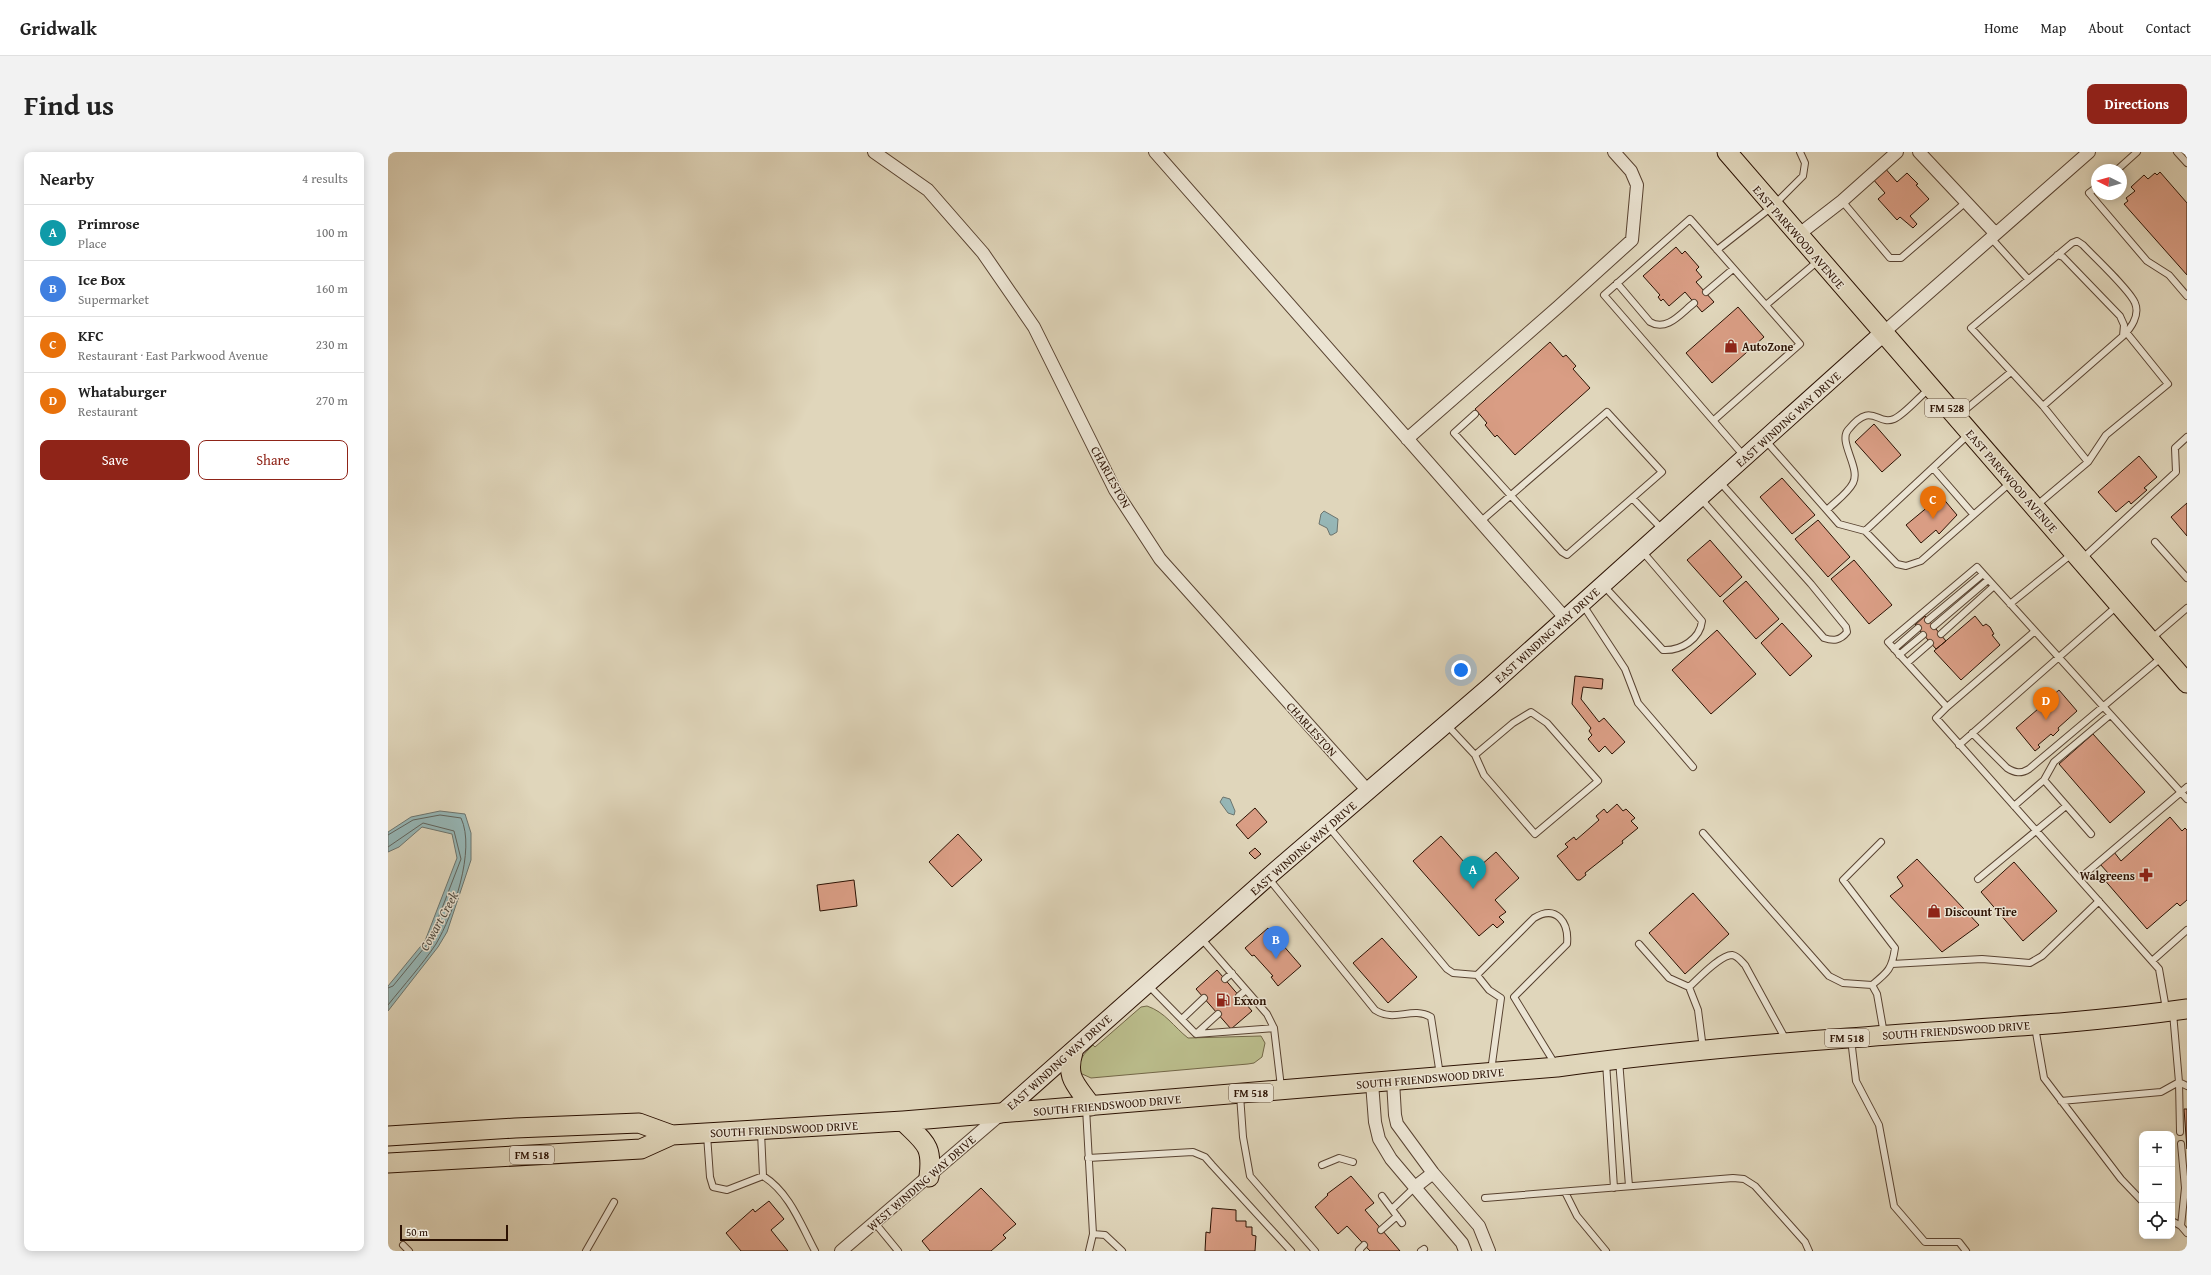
<!DOCTYPE html>
<html lang="en">
<head>
<meta charset="utf-8">
<style>
  body { margin:0; font-family:"Gentium Book Plus",serif; background:#f2f2f2; color:#222 }
  .controls { position:absolute; right:12px; bottom:12px; display:grid; overflow:hidden; border-radius:8px; box-shadow:0 2px 10px #0003 }
  .controls button { width:36px; height:36px; display:grid; place-items:center; padding:0; border:0; border-bottom:1px solid #e0e0e0; background:#fff; color:#222; font:20px sans-serif }
  .compass { position:absolute; left:1703px; top:12px; width:36px; height:36px; border-radius:50%; background:#fff; box-shadow:0 2px 10px #0003; rotate:275deg }
  .scale { position:absolute; left:12px; bottom:10px; width:108px; box-sizing:border-box; padding-left:4px; border:2px solid #2c1203; border-top:0; font-size:11px; line-height:14px; white-space:nowrap; color:#2c1203; -webkit-text-stroke:3px #ebe4d3; paint-order:stroke }
  .you { position:absolute; left:1073px; top:518px; width:14px; height:14px; margin:-10px; border:3px solid #fff; border-radius:50%; background:#1a73e8; box-shadow:0 0 0 6px #1a73e833 }
  .badge { display:grid; place-items:center; width:26px; height:26px; border-radius:50%; background:#8f2418; color:#fff; font-size:13px; font-weight:700 }
  .pin { position:absolute; translate:-50% -33px; filter:drop-shadow(0 1px 2px #0008) }
  .pin::after { content:''; position:absolute; top:21px; width:14px; height:12px; background:inherit; clip-path:polygon(0 0,100% 0,50% 100%) }
  .list { margin:0; padding:0; list-style:none }
  h2 { display:flex; justify-content:space-between; align-items:center; height:52px; margin:0; padding:0 16px; font-size:17px }
  h2 small { font-size:13px; font-weight:400; color:#767676 }
  .list li { display:grid; grid-template-columns:26px 1fr auto; gap:12px; align-items:center; box-sizing:border-box; height:56px; padding:0 16px; border-top:1px solid #e0e0e0 }
  .list b { display:block; font-size:15px; white-space:nowrap }
  .list p { margin:0; font-size:13px; white-space:nowrap; color:#767676 }
  .list em { font-size:13px; font-style:normal; color:#767676 }
  .actions { display:flex; gap:8px; padding:12px 16px }
  .actions a { flex:1; padding:9px 0; border:1px solid #8f2418; border-radius:8px; text-align:center; font-size:14px; color:#8f2418 }
  .actions .main { background:#8f2418; color:#fff }
  .icon { flex:none; width:22px; height:22px; fill:none; stroke:currentColor; stroke-width:2; stroke-linecap:round; stroke-linejoin:round }
  .map { position:relative; flex:none; width:1799px; height:1099px; overflow:hidden; border-radius:8px }
  header { display:flex; align-items:center; gap:24px; box-sizing:border-box; height:56px; padding:0 20px; background:#fff; border-bottom:1px solid #e0e0e0 }
  header strong { font-size:19px }
  nav { display:flex; gap:22px; margin-inline-start:auto; font-size:14px }
  .intro { display:flex; align-items:center; justify-content:space-between; box-sizing:border-box; height:96px; padding:0 24px }
  h1 { margin:0; font-size:28px }
  .button { padding:10px 18px; border-radius:8px; background:#8f2418; color:#fff; font-size:14px; font-weight:700 }
  main { display:flex; gap:24px; padding:0 24px }
  aside { flex:1; background:#fff; border-radius:8px; box-shadow:0 2px 10px #0003 }
  .map>svg:first-child { display:block }
  .green { fill:#babc8b; stroke:#736747 }
  .water { fill:#96b7b7; stroke:#6c756f }
  .lines { fill:none; stroke-linecap:round; stroke-linejoin:round }
  .shore { stroke:#61645d; stroke-width:1 }
  .building { fill:#d99d84; stroke:#2c1203 }
  .lane-casing { stroke:#594331; stroke-width:8 }
  .street-casing { stroke:#594331; stroke-width:14 }
  .secondary-casing { stroke:#2c1203; stroke-width:19 }
  .primary-casing { stroke:#2c1203; stroke-width:21 }
  .lane { stroke:#ebe4d3; stroke-width:6 }
  .street { stroke:#ebe4d3; stroke-width:12 }
  .secondary { stroke:#ebe4d3; stroke-width:17 }
  .primary { stroke:#e0d6bb; stroke-width:19 }
  .labels { text-anchor:middle; dominant-baseline:central; stroke-width:3; stroke-linejoin:round; paint-order:stroke }
  .shield { fill:#ebe4d3; stroke:#655141; stroke-width:1 }
  .shield-label { font-size:11px; font-weight:bold; fill:#2c1203 }
  .street-label { font-size:12px; fill:#2c1203; stroke:#ebe4d3 }
  .poi-label { font-size:12px; font-weight:bold; fill:#2c1203; stroke:#ebe4d3; text-anchor:start }
  .water-label { font-size:13px; font-style:italic; fill:#514c42; stroke:#ebe4d3 }
</style>
</head>
<body>
<header>
<strong>Gridwalk</strong>
<nav><a>Home</a><a>Map</a><a>About</a><a>Contact</a></nav>
</header>
<div class="intro"><h1>Find us</h1><a class="button">Directions</a></div>
<main>
<aside>
<h2>Nearby<small>4 results</small></h2>
<ul class="list">
<li><span class="badge" style="background:#0f9aa8">A</span><div><b>Primrose</b><p>Place</p></div><em>100 m</em></li>
<li><span class="badge" style="background:#3f7fe0">B</span><div><b>Ice Box</b><p>Supermarket</p></div><em>160 m</em></li>
<li><span class="badge" style="background:#e8710a">C</span><div><b>KFC</b><p>Restaurant · East Parkwood Avenue</p></div><em>230 m</em></li>
<li><span class="badge" style="background:#e8710a">D</span><div><b>Whataburger</b><p>Restaurant</p></div><em>270 m</em></li>
</ul>
<div class="actions"><a class="main">Save</a><a>Share</a></div>
</aside>
<div class="map">
<svg width="1799" height="1099" viewBox="0 0 1799 1099">
  <rect width="100%" height="100%" fill="#e0d6bb"/>
  <filter id="stains"><feTurbulence type="fractalNoise" baseFrequency=".005" numOctaves="4"/><feColorMatrix values="0 0 0 0 .2 0 0 0 0 .09 0 0 0 0 .02 0 0 0 .5 -.17"/></filter>
  <radialGradient id="worn" r=".72"><stop offset=".6" stop-color="#630" stop-opacity="0"/><stop offset="1" stop-color="#630" stop-opacity=".3"/></radialGradient>
  <path class="green" d="M759,854C777,860 786,875 800,886L873,884L877,891L874,905L866,911L860,912L703,926L692,921C689,908 696,902 705,893L707,895L753,855Z"/>
  <path class="water" d="M936,359L950,367L949,380L944,383H942L939,376L931,372L933,362Z
    M835,645L842,647L847,659L846,663L840,661L832,650Z
    M52,659L77,662L83,681V708L59,780L50,795L0,859V834L37,789L69,706L64,682L34,675L11,695L0,700V680L23,665Z"/>
  <g class="lines">
    <path class="shore" d="M0,683L25,668L52,663L73,666C88,698 65,763 48,792C34,813 16,833 0,853
      M0,695L35,671L66,679L73,707L41,790L5,834L0,836"/>
  </g>
  <path class="building" d="M1496,15L1509,30L1519,21L1530,32L1528,33L1541,47L1522,64L1529,72L1525,76L1512,65L1509,68L1490,47L1497,41L1484,26Z
    M1772,20L1799,51V123L1736,52L1740,49L1738,46L1747,39L1743,35L1756,23L1760,27L1767,21L1769,23Z
    M1288,95L1294,102L1297,99L1311,115L1308,118L1314,125L1308,130L1326,150L1314,160L1297,140L1281,154L1275,147L1273,149L1270,145L1272,143L1255,124Z
    M1350,155L1376,185L1324,231L1298,201Z
    M1162,190L1175,205L1178,203L1188,214L1185,217L1202,236L1127,303L1109,283L1107,285L1097,273L1099,271L1087,257Z
    M1486,272L1513,303L1494,320L1467,290Z
    M1751,304L1769,325L1756,336L1759,338L1743,352L1741,349L1728,360L1710,340Z
    M1394,326L1427,363L1404,382L1372,345Z
    M1553,344L1569,363L1551,382L1548,378L1533,391L1518,373Z
    M1799,351V384L1783,365Z
    M1430,368L1462,405L1440,425L1407,387Z
    M1322,388L1354,425L1332,445L1299,408Z
    M1466,408L1504,453L1481,472L1443,427Z
    M1358,429L1391,467L1368,487L1335,449Z
    M1537,464L1558,489L1548,497L1527,473Z
    M1587,464L1595,474L1598,472L1602,475L1606,482L1604,483L1612,493L1573,528L1546,499Z
    M1394,471L1424,504L1402,524L1373,491Z
    M1329,478L1368,522L1323,562L1284,518Z
    M1187,524L1215,527L1214,537L1195,535L1193,547L1211,570L1216,566L1237,590L1224,602L1217,594L1211,600L1200,587L1204,583L1201,579L1203,576L1184,552Z
    M1671,538L1689,559L1670,576L1671,578L1665,584L1663,582L1650,593L1652,595L1647,599L1628,576L1650,557L1648,555L1655,550L1656,551Z
    M1705,582L1757,640L1722,671L1671,612Z
    M1229,652L1235,659L1238,657L1247,666L1243,669L1250,676L1234,689L1235,691L1197,721L1198,723L1192,728H1189L1169,704L1180,695L1177,692L1186,685L1188,688L1211,668L1208,664L1216,657L1219,661Z
    M867,656L879,670L860,687L848,673Z
    M1782,665L1794,679L1797,676L1799,678V748L1792,754L1789,751L1759,777L1714,725L1720,721L1712,712L1726,700L1733,709Z
    M570,682L594,708L564,735L541,710Z
    M1053,684L1085,720L1108,700L1131,726L1107,748L1118,760L1111,765L1116,770L1109,776L1105,772L1091,784L1025,709Z
    M867,696L873,702L867,707L861,701Z
    M1529,707L1591,773L1554,800L1502,744L1515,734L1509,725Z
    M1626,710L1669,759L1635,789L1593,740Z
    M466,728L469,754L432,759L429,733Z
    M1305,741L1341,782L1297,822L1261,781Z
    M880,776L913,814L890,834L883,825L885,824L866,803L864,804L857,796Z
    M994,786L1029,825L1000,851L965,811Z
    M829,818L864,859L843,877L808,837Z
    M1796,957H1799V997Z
    M963,1024L986,1051L977,1058L1012,1099H982L959,1074L950,1082L927,1055L940,1043L939,1042Z
    M593,1036L628,1072L615,1083L618,1086L603,1099H542L534,1089Z
    M381,1049L396,1067L383,1078L400,1099H353L338,1081L365,1057L367,1060Z
    M824,1056L848,1058V1069H858V1075H864V1083L868,1084L867,1099H817L818,1080L822,1081Z"/>
  <g class="lines">
    <g class="lane-casing">
      <path id="lane" d="M1789,0L1799,11
        M1729,18L1749,0
        M1709,35L1701,41L1759,109L1781,123L1799,144
        M1454,49L1502,106H1513L1578,50
        M1603,86L1640,127
        M1329,98L1385,54L1415,24L1417,11L1412,0
        M1669,103L1675,105L1732,164L1736,173L1735,184
        M1229,131L1262,170C1279,180 1293,161 1306,151
        M1318,140L1345,117
        M1378,153L1430,109
        M1655,254L1735,184C1743,176 1752,163 1747,151C1742,138 1706,105 1695,93L1689,89L1684,91L1583,176L1655,254L1700,310
        M1087,262L1066,281L1174,400L1179,403L1274,320L1219,260L1092,370
        M1571,263L1623,220
        M1326,268L1412,192L1302,67L1216,143L1356,304
        M1378,289L1451,372L1477,379L1509,412L1518,414L1533,409L1622,331
        M1545,316L1585,362
        M1245,347L1274,377
        M1313,347L1436,486C1445,489 1452,489 1459,480L1458,475L1423,432L1331,329
        M1649,353L1700,310L1718,283L1780,232L1738,180
        M1439,358C1447,350 1460,341 1465,331C1473,316 1450,290 1460,278C1484,248 1489,274 1506,267C1516,263 1532,244 1541,237
        M1477,379L1581,282
        M1767,390L1799,426
        M1695,406L1788,320L1787,296L1799,285
        M1216,434L1275,498C1293,499 1312,487 1314,469L1254,399
        M1622,452L1685,401
        M1195,453L1237,517L1250,551L1305,615
        M1540,468L1595,422
        M1546,474L1600,428
        M1647,479L1559,555L1500,490L1589,415L1799,647
        M1553,482L1606,434
        M1763,487L1799,456
        M1506,497L1530,476
        M1511,503L1535,483
        M1519,511L1542,491
        M1559,555L1548,566L1771,817L1778,857
        M1059,573L1087,603L1096,623L1147,682L1210,629L1159,571L1143,560L1125,571L1087,603
        M1584,581L1619,616C1627,621 1633,622 1641,617L1774,505
        M1571,593L1729,454
        M1656,628L1703,682
        M1626,654L1656,628L1666,610L1722,563
        M940,674L1059,817L1065,821L1089,823L1101,838L1113,846L1103,919
        M1315,681L1441,824L1455,831L1484,833L1489,842L1496,882
        M881,727L987,858C1007,871 1023,854 1043,865L1052,923
        M1590,727L1678,654
        M1691,727L1799,635
        M812,785L879,862L886,876L893,935
        M1251,792L1281,826L1301,835
        M1764,809L1799,778
        M1504,812L1594,807L1642,811L1654,804L1711,749
        M1089,823L1146,766C1169,752 1181,771 1179,792L1126,845L1167,912
        M837,827L844,821
        M760,833L808,882L886,876
        M1484,833C1500,820 1504,817 1507,796L1455,728L1493,690
        M851,844L858,838
        M1785,861L1791,930L1799,934
        M794,867L816,846
        M1647,875L1656,926L1733,1027L1754,1049
        M808,882L830,862
        M1463,887L1468,929L1491,973L1506,1054L1537,1090H1571L1578,1099
        M1315,897L1310,858L1301,835C1310,827 1332,803 1344,803C1350,804 1353,809 1357,813L1398,888
        M1231,908L1241,1034
        M1218,910L1226,1036
        M852,943L855,985L862,1024L927,1099
        M1673,949L1773,940L1791,930L1792,980
        M698,956L705,1082L701,1099
        M373,980L375,1024C402,1041 413,1073 427,1099
        M319,983L322,1025L325,1035L339,1038L375,1024
        M1793,992L1797,1036L1793,1074
        M700,1006L805,1000L817,1005L824,1013L903,1099
        M934,1013L951,1006L965,1010
        M1177,1040L1189,1064L1218,1099
        M994,1044L1014,1071
        M1097,1046L1345,1026L1356,1027L1367,1034L1417,1090L1421,1099
        M1004,1057L1027,1035
        M1784,1069L1793,1074L1799,1081
        M487,1071L510,1099
        M993,1078L1009,1064
        M705,1082L717,1083L734,1099
        M15,1093L21,1099
        M198,1099L226,1050
        M972,1099L971,1098L976,1093
        M1033,1099L1036,1097"/>
    </g>
    <g class="street-casing">
      <path id="street" d="M486,0L540,38L595,101L646,175L727,338L772,407L980,639
        M767,0L1178,467
        M1531,0L1607,81
        M1410,83L1454,49L1509,0
        M1495,181L1701,0
        M1019,287L1170,155L1244,88L1249,33L1243,19L1226,0
        M1005,929L1007,963L1009,972L1045,1021L1091,1074L1101,1099
        M984,931L987,970L991,987L1003,1007L1074,1091L1077,1099
        M1027,1035L1045,1021
        M453,1099L613,962"/>
    </g>
    <g class="secondary-casing">
      <path id="secondary" d="M613,962L880,725L1101,535L1495,181"/>
    </g>
    <g class="primary-casing">
      <path id="primary" d="M1339,0L1799,531
        M685,900C677,927 689,933 703,954
        M515,969C537,991 545,993 541,1025
        M0,984L127,976L251,971L284,983L515,969L1169,915C1265,902 1363,893 1460,886C1573,877 1687,873 1799,857
        M0,1011L253,997L284,983"/>
    </g>
    <use href="#lane" class="lane"/>
    <use href="#street" class="street"/>
    <use href="#secondary" class="secondary"/>
    <use href="#primary" class="primary"/>
  </g>
  <defs>
    <g id="shop-bare" transform="scale(1.08)"><path d="M-5-2.5h2.3a2.7 3.5 0 0 1 5.4 0H5L5.5 6h-11ZM-1.5-2.5h3a1.5 2.3 0 0 0-3 0Z" fill="#8f2418" stroke="#ebe4d3" stroke-width="2.5" paint-order="stroke"/></g>
    <g id="pharmacy-bare" transform="scale(1.08)"><path d="M-2-6h4v4h4v4h-4v4h-4v-4h-4v-4h4Z" fill="#8f2418" stroke="#ebe4d3" stroke-width="2.5" paint-order="stroke"/></g>
    <g id="fuel-bare" transform="scale(1.08)"><path d="M-5.5-6h7V0h2V4h1.3V-2.5L3-4.5l.8-.8L6-3V5H2.5V1h-1V6h-7ZM-4.2-4.7v3.2H.2V-4.7Z" fill="#8f2418" stroke="#ebe4d3" stroke-width="2.5" paint-order="stroke"/></g>
  </defs>
  <g fill-rule="evenodd">
    <use href="#shop-bare" x="1343" y="194"/>
    <use href="#pharmacy-bare" x="1758" y="723"/>
    <use href="#shop-bare" x="1546" y="759"/>
    <use href="#fuel-bare" x="835" y="848"/>
  </g>
  <g class="labels">
    <g class="shield">
      <rect x="1537" y="247" width="44" height="18" rx="3"/>
      <rect x="1437" y="877" width="44" height="18" rx="3"/>
      <rect x="841" y="932" width="44" height="18" rx="3"/>
      <rect x="122" y="994" width="44" height="18" rx="3"/>
    </g>
    <g class="shield-label">
      <text x="1559" y="256">FM 528</text>
      <text x="1459" y="886">FM 518</text>
      <text x="863" y="941">FM 518</text>
      <text x="144" y="1003">FM 518</text>
    </g>
    <g class="street-label">
      <text transform="translate(1411 85) rotate(49)">EAST PARKWOOD AVENUE</text>
      <text transform="translate(1400 267) rotate(-42)">EAST WINDING WAY DRIVE</text>
      <text transform="translate(723 325) rotate(61)">CHARLESTON</text>
      <text transform="translate(1624 329) rotate(49)">EAST PARKWOOD AVENUE</text>
      <text transform="translate(1159 483) rotate(-42)">EAST WINDING WAY DRIVE</text>
      <text transform="translate(924 577) rotate(48)">CHARLESTON</text>
      <text transform="translate(915 696) rotate(-41)">EAST WINDING WAY DRIVE</text>
      <text transform="translate(1568 878) rotate(-4)">SOUTH FRIENDSWOOD DRIVE</text>
      <text transform="translate(671 910) rotate(-42)">EAST WINDING WAY DRIVE</text>
      <text transform="translate(1042 926) rotate(-5)">SOUTH FRIENDSWOOD DRIVE</text>
      <text transform="translate(719 953) rotate(-5)">SOUTH FRIENDSWOOD DRIVE</text>
      <text transform="translate(396 977) rotate(-3)">SOUTH FRIENDSWOOD DRIVE</text>
      <text transform="translate(533 1031) rotate(-41)">WEST WINDING WAY DRIVE</text>
    </g>
    <g class="poi-label">
      <text x="1354" y="194">AutoZone</text>
      <text x="1747" y="723" text-anchor="end">Walgreens</text>
      <text x="1557" y="759">Discount Tire</text>
      <text x="846" y="848">Exxon</text>
    </g>
    <g class="water-label">
      <text transform="translate(51 769) rotate(-61)">Cowart Creek</text>
    </g>
  </g>
  <rect width="100%" height="100%" filter="url(#stains)"/>
  <rect width="100%" height="100%" fill="url(#worn)"/>
</svg>
<div class="controls">
<button>+</button>
<button>−</button>
<button><svg class="icon" aria-label="locate" viewBox="0 0 24 24"><circle cx="12" cy="12" r="6"/><path d="M12 2v4M12 18v4M2 12h4M18 12h4"/></svg></button>
</div>
<svg class="compass" viewBox="-18 -18 36 36"><path d="M0-13l5 13h-10z" fill="#e53935"/><path d="M0 13l5-13h-10z" fill="#767676"/></svg>
<div class="scale">50 m</div>
<div class="you"></div>
<div class="pin badge" style="left:1085px;top:737px;background:#0f9aa8">A</div>
<div class="pin badge" style="left:888px;top:807px;background:#3f7fe0">B</div>
<div class="pin badge" style="left:1545px;top:367px;background:#e8710a">C</div>
<div class="pin badge" style="left:1658px;top:568px;background:#e8710a">D</div>
</div>
</main>
</body>
</html>
